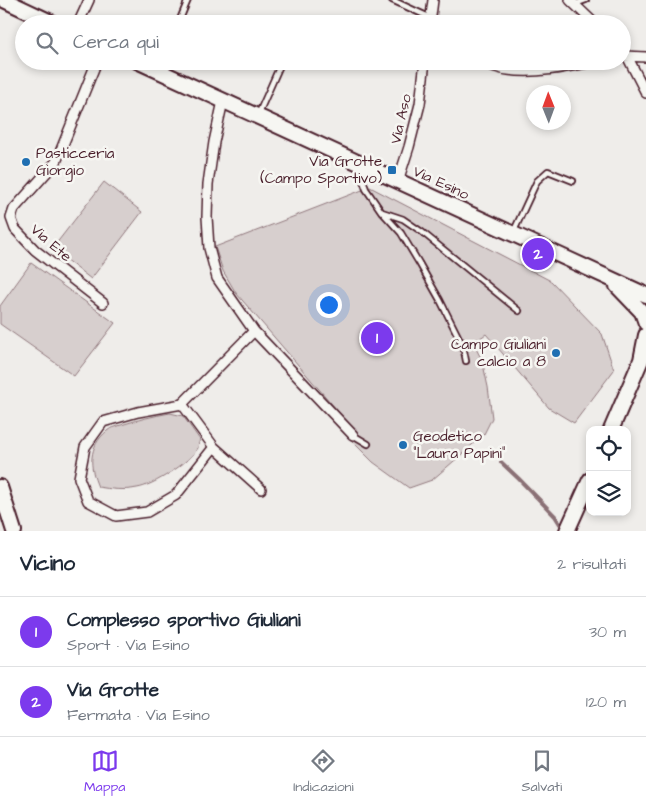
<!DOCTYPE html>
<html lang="it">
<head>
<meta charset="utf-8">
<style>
  body { margin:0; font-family:"Architects Daughter",sans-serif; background:#f6f6f7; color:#1f2937 }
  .controls { position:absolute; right:15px; bottom:15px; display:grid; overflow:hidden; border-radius:10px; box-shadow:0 2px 8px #0003 }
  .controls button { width:45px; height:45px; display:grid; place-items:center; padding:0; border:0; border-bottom:1px solid #e0e1e3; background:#fff; color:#1f2937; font:25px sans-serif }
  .compass { position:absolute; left:526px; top:85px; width:45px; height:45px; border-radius:50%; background:#fff; box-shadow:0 2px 8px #0003; rotate:359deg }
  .you { position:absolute; left:328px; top:304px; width:18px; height:18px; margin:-12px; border:4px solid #fff; border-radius:50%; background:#1a73e8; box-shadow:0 0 0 8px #1a73e833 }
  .badge { display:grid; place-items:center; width:32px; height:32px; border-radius:50%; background:#7c3aed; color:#fff; font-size:16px; font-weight:700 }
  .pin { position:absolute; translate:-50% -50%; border:2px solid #fff; box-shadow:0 1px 5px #0006 }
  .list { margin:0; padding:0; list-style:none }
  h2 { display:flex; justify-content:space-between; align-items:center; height:65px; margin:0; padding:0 20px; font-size:21px }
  h2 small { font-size:16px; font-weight:400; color:#747a83 }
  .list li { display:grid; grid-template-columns:32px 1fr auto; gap:15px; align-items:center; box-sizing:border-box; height:70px; padding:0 20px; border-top:1px solid #e0e1e3 }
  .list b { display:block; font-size:19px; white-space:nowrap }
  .list p { margin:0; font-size:16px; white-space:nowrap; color:#747a83 }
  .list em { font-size:16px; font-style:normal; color:#747a83 }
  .icon { flex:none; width:28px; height:28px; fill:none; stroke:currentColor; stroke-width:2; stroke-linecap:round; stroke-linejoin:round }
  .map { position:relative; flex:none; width:646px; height:531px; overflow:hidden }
  .search { position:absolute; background:#fff; box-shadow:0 2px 8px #0003; left:15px; right:15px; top:15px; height:55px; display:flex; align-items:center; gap:12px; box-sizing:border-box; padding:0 18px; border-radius:28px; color:#747a83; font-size:19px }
  .sheet { height:205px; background:#fff }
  nav { display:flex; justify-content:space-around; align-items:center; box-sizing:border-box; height:70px; border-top:1px solid #e0e1e3; background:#fff; font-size:14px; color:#747a83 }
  nav a { display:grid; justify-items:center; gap:2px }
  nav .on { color:#7c3aed }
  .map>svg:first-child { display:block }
  .green { fill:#d7cfce; stroke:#90777c }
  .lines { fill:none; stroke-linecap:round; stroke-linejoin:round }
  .stream { stroke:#8a6f74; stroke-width:4 }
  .lane-casing { stroke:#4a1f2b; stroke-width:8 }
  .street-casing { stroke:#4a1f2b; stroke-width:12 }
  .secondary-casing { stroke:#4a1f2b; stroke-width:18 }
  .lane { stroke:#f6f6f2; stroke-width:4.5 }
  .street { stroke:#f6f6f2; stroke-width:9 }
  .secondary { stroke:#f6f6f2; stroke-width:14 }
  .poi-dot { fill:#1f6fb2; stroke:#f6f6f2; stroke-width:2 }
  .labels { text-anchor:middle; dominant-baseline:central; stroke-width:5; stroke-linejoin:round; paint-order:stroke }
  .street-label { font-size:15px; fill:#4a1f2b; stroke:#f6f6f2 }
  .poi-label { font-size:15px; fill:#4a1f2b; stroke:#f6f6f2; text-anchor:start }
</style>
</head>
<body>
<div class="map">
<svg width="646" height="531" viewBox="0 0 646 531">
  <rect width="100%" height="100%" fill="#efedea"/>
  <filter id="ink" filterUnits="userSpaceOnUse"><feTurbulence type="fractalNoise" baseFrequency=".02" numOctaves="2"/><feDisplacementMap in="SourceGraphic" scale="10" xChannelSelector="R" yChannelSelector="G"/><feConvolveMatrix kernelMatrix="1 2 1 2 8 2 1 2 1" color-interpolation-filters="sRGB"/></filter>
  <g filter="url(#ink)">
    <path class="green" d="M104,182L142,212L91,279L52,249Z
      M370,187L551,281L602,334L614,370L574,423L549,408L486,334L473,343L482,360L488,387L492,418L484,434L461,455L432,480L409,488L373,462L349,438L356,432L236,293L223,271L215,247Z
      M31,263L115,323L74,376L0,324V306Z
      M170,413L183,416L200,440C199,441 198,447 198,448C190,462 153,486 137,488C123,491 111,489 98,487C89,466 88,447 107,431C110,428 116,427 121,425C137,420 153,416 170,413Z"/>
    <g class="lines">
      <path class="stream" d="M501,462L519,479L555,516L560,524"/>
      <g class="lane-casing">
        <path id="lane" d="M392,0L431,18
          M575,4L586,0
          M178,24L188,0
          M159,70L163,61
          M258,115L282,61
          M363,166L361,175L366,189L381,211L401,233L419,263L440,300L463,346L466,361
          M382,212L403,219L422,232L519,311
          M513,233L537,181L548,171L573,181
          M353,435L368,444"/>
      </g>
      <g class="street-casing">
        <path id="street" d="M570,0L595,24
          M78,24L89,0
          M430,24L433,0
          M622,51L627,56L646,93
          M624,56L646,57
          M97,61L56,162L14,209L11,218L15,229L35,250L103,303
          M478,61C488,64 498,69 508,70C538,74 568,67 597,61
          M398,181L409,147L420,104L425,61
          M254,331L353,435
          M182,404L254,331L217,278L209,248L207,217L208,184L214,142L223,101
          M214,447L176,495L147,512L116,516L88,501L79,478L85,447L103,422L138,412L182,404L214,447L261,489"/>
      </g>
      <g class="secondary-casing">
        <path id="secondary" d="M4,0L55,24
          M137,61L646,295
          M617,286L642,312L646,323
          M611,430L641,360L646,335
          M0,487L14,531
          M567,531L590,480"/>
      </g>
      <use href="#lane" class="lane"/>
      <use href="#street" class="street"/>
      <use href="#secondary" class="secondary"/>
    </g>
  </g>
  <g class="poi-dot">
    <circle cx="26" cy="162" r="5"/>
    <rect x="387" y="165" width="10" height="10" rx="2.5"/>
    <circle cx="556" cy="353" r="5"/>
    <circle cx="403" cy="445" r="5"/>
  </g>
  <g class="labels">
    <g class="street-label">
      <text transform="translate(401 119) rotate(-77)">Via Aso</text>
      <text transform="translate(441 183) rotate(25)">Via Esino</text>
      <text transform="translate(51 243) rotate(41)">Via Ete</text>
    </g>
    <g class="poi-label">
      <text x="36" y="153">Pasticceria<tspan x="36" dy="17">Giorgio</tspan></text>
      <text x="382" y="161" text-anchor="end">Via Grotte<tspan x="382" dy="17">(Campo Sportivo)</tspan></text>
      <text x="546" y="344" text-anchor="end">Campo Giuliani<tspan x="546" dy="17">calcio a 8</tspan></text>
      <text x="413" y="436">Geodetico<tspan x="413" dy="17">"Laura Papini"</tspan></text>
    </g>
  </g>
</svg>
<div class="controls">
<button><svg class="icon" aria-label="locate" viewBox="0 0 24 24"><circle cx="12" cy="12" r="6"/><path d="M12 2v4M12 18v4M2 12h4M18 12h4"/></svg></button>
<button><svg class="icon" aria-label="layers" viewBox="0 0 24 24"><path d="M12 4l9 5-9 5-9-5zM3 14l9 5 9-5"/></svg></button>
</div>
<svg class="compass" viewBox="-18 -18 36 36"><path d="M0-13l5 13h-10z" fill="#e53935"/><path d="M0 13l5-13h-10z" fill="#747a83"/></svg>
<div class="you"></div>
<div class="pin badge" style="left:377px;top:338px">1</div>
<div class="pin badge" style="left:538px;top:254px">2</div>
<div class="search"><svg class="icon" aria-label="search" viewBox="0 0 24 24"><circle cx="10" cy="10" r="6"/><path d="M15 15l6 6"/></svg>Cerca qui</div>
</div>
<section class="sheet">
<h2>Vicino<small>2 risultati</small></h2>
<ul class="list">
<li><span class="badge">1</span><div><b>Complesso sportivo Giuliani</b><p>Sport · Via Esino</p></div><em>30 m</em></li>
<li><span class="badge">2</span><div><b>Via Grotte</b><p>Fermata · Via Esino</p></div><em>120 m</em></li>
</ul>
</section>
<nav>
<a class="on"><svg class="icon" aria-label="map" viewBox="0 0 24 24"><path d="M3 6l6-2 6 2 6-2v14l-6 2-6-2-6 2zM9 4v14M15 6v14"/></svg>Mappa</a>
<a><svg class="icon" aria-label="directions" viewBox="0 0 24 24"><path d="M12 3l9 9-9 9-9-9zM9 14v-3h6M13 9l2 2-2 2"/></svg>Indicazioni</a>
<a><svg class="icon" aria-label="saved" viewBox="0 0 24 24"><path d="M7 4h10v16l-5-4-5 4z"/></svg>Salvati</a>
</nav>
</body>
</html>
